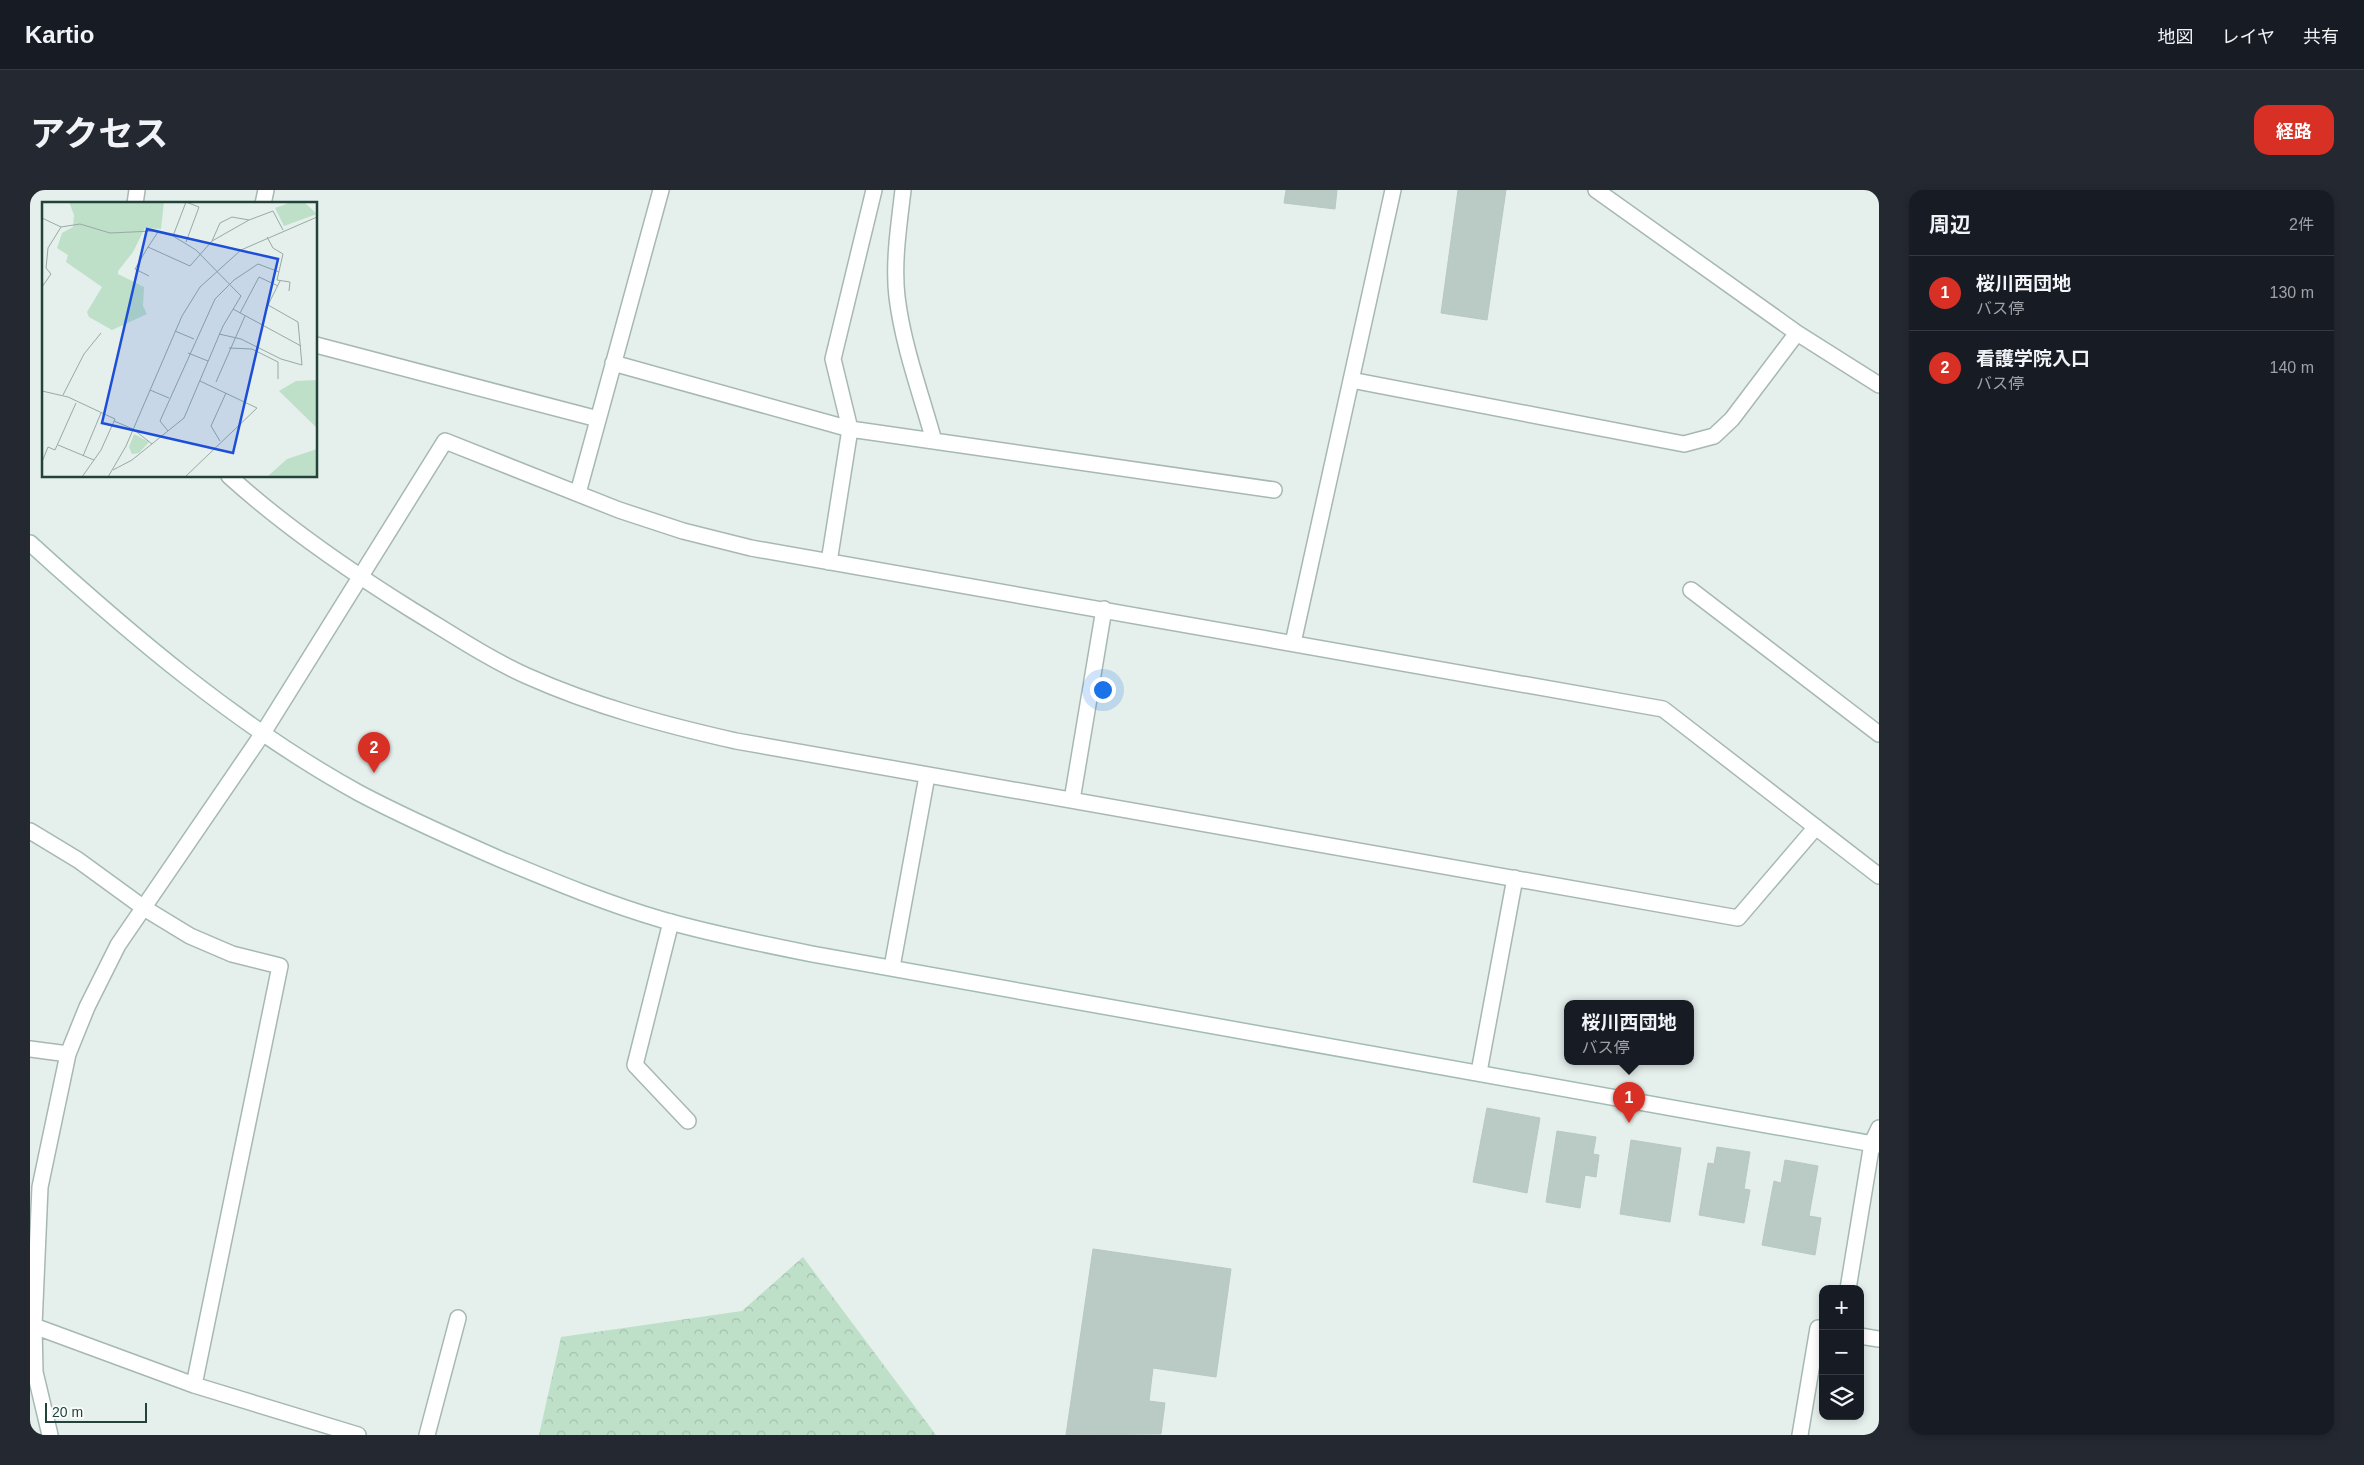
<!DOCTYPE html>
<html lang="ja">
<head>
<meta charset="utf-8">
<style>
  body { margin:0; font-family:Helvetica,"Noto Sans JP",sans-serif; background:#242831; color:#f1f3f6 }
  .controls { position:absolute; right:15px; bottom:15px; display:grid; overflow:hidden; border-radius:10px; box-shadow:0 2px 8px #0003 }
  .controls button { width:45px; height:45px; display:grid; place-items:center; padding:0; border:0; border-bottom:1px solid #363941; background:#171b24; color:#f1f3f6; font:25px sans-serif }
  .scale { position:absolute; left:15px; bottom:12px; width:102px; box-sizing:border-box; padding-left:5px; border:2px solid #23423a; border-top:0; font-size:14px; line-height:18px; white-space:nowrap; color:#23423a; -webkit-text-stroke:4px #f6fbf9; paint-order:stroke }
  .you { position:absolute; left:1072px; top:499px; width:18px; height:18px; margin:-12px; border:4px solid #fff; border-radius:50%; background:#1a73e8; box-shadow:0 0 0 8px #1a73e833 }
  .badge { display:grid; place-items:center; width:32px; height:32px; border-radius:50%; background:#d93025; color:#fff; font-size:16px; font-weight:700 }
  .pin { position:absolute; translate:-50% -41px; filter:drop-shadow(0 1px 2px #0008) }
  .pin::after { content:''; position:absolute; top:26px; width:18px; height:15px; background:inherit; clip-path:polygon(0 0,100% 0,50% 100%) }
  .popup { position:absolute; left:1534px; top:810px; width:130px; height:65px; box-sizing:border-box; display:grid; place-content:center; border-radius:10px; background:#171b24; filter:drop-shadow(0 1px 4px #0005); font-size:16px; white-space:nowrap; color:#9ea1a6 }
  .popup b { font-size:19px; color:#f1f3f6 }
  .popup::after { content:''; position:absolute; left:50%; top:100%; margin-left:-10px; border:10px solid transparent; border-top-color:#171b24 }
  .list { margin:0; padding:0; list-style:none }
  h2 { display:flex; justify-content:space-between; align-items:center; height:65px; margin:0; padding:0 20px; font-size:21px }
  h2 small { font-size:16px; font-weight:400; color:#9ea1a6 }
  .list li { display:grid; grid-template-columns:32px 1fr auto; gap:15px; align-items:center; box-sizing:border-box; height:75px; padding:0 20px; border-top:1px solid #363941 }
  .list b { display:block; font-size:19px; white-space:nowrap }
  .list p { margin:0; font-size:16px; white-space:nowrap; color:#9ea1a6 }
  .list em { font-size:16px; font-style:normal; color:#9ea1a6 }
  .icon { flex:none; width:28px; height:28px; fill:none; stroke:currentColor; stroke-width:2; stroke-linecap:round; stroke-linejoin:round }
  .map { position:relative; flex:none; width:1849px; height:1245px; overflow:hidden; border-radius:15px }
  header { display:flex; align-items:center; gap:30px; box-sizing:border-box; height:70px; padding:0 25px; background:#171b24; border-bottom:1px solid #363941 }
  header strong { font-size:24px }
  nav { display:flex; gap:28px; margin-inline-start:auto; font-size:18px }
  .intro { display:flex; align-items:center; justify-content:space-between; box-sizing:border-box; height:120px; padding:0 30px }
  h1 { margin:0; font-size:35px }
  .button { padding:12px 22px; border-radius:15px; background:#d93025; color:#fff; font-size:18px; font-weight:700 }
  main { display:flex; gap:30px; padding:0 30px }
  aside { flex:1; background:#171b24; border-radius:15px; box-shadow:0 2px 8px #0003 }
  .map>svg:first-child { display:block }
  .forest { fill:url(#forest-crowns) }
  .building { fill:#bacac4; stroke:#b7c9c2 }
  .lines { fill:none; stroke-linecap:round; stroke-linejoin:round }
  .lane-casing { stroke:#a7b8b2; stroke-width:18 }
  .street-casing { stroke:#a7b8b2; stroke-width:18 }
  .secondary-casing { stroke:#a3bbb3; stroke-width:18 }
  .lane { stroke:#fff; stroke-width:15 }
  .street { stroke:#fff; stroke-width:15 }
  .secondary { stroke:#fff; stroke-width:15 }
  .inset-road { fill:none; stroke:#97aaa4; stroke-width:1 }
  .view { fill:#1d4ed8; fill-opacity:0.15; stroke:#1d4ed8; stroke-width:2.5 }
  .inset-edge { fill:none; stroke:#23423a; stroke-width:2.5 }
</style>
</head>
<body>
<header>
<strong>Kartio</strong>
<nav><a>地図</a><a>レイヤ</a><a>共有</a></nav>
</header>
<div class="intro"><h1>アクセス</h1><a class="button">経路</a></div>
<main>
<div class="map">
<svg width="1849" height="1245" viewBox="0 0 1849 1245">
  <defs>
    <pattern id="forest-crowns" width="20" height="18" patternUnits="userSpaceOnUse" patternTransform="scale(1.25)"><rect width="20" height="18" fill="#bee0c8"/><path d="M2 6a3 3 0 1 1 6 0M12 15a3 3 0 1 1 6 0" fill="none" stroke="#a3c1ad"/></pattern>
  </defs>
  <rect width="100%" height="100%" fill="#e5efeb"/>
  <path class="forest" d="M773,1067L906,1245H509L531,1147L712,1121Z"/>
  <path class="building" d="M1256,0H1307L1305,19L1254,13Z
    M1428,0H1476L1457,130L1411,123Z
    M1457,918L1510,928L1497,1003L1443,992Z
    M1527,941L1566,947L1563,964L1569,965L1566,987L1555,985L1550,1018L1516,1012Z
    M1601,950L1651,958L1640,1032L1590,1024Z
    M1687,957L1720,962L1714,999L1720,1000L1714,1033L1669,1025L1678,973L1684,974Z
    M1755,970L1788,976L1779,1026L1791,1028L1785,1065L1732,1055L1744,991L1751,993Z
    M1063,1059L1201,1079L1186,1187L1123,1178L1119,1211L1135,1213L1131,1244L1036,1245Z"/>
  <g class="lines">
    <g class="lane-casing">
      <path id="lane" d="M1661,400L1849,544
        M641,732L605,875L658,931"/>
    </g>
    <g class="street-casing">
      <path id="street" d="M873,0C869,35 863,72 867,107C873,156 891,204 904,251
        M1566,0L1767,143L1849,195
        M105,14L107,0
        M233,14L236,0
        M286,155L568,229
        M583,173L820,239L1244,300
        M1321,190L1654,254L1684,246L1702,229L1767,143
        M199,286C255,337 318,380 382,420C420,443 457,468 497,486C564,516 635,535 706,551L1708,728L1786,637
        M548,303L631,0
        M799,372L820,239L803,169L844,0
        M1263,453L1363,0
        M1042,610L1074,419
        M0,641L48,670L114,718L160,746L202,764L250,776L164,1195L4,1136
        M862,777L897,586
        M0,859L38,864
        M1449,882L1485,688
        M1818,1099L1842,953L1849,938
        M1830,1146L1849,1149
        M164,1195L328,1245
        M20,1245L5,1182L4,1136L10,997L38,864L57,817L88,755L233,543L415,251L589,320L653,341L721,358L1633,519L1849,686
        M397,1245L428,1128
        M1770,1245L1788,1138L1793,1139"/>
    </g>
    <g class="secondary-casing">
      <path id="secondary" d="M0,353C101,445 209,537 329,603C376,628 424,649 472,670C525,692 578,714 633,730C682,744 732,754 782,764L1849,955"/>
    </g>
    <use href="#lane" class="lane"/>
    <use href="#street" class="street"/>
    <use href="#secondary" class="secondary"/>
  </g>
  <g transform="translate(12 12)">
    <rect width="275" height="275" fill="#e5efeb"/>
    <path d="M27,0H122L119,27L103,26L91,50L76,69V72L102,85L101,104L105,112L70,128L47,115L45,110L60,85L24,60L26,53L15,46L20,31L31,25L32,13ZM250,0H262L275,12L242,24L233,6ZM275,178V226L237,189L254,179ZM92,232L107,240L97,251L90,252L87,245ZM275,247V275H225L245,257Z" fill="#bee0c8"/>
    <path class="inset-road" d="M144,0L157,5L144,40M0,16L19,25L38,22L68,31L111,29L131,34L154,48L199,94L181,124L142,216L90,258L71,268M116,30L106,45L148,64L170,39L207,18L231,9L241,28M131,34L144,0M225,35L231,46L241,52L235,78L248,80L247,89M170,39L178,21L190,15L207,18M106,45L93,67L107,74M0,85L9,72L4,66L6,46L19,25M191,107L259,144M198,111L217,75L236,84M133,129L152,137M177,132L199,137L239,157L260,163L256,120L226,103L238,79M187,146L210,147L236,160V177M146,151L166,159M174,180L203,114M108,188L127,196M0,189L26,195L73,217L59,248L40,275M21,193L42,152L59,131M72,219L91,227L110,242M126,229L118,219L173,97L192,78L216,62L237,70M178,239L169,224L184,191M16,243L52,258M41,254L59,211M0,260L6,245L13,248L34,201M66,275L84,244L140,114L158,85L199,48L275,15M143,275L215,206L158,179"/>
    <path class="view" d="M105,27L236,57L191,251L60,221Z"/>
    <rect width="275" height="275" class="inset-edge"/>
  </g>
</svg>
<div class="controls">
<button>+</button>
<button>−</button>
<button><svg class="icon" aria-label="layers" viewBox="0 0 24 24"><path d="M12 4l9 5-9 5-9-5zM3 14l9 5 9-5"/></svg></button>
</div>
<div class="scale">20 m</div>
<div class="you"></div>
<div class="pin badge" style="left:1599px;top:933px">1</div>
<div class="popup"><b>桜川西団地</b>バス停</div>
<div class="pin badge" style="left:344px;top:583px">2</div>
</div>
<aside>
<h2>周辺<small>2件</small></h2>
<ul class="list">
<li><span class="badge">1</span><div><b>桜川西団地</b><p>バス停</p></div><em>130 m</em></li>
<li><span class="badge">2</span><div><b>看護学院入口</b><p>バス停</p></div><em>140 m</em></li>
</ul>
</aside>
</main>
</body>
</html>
